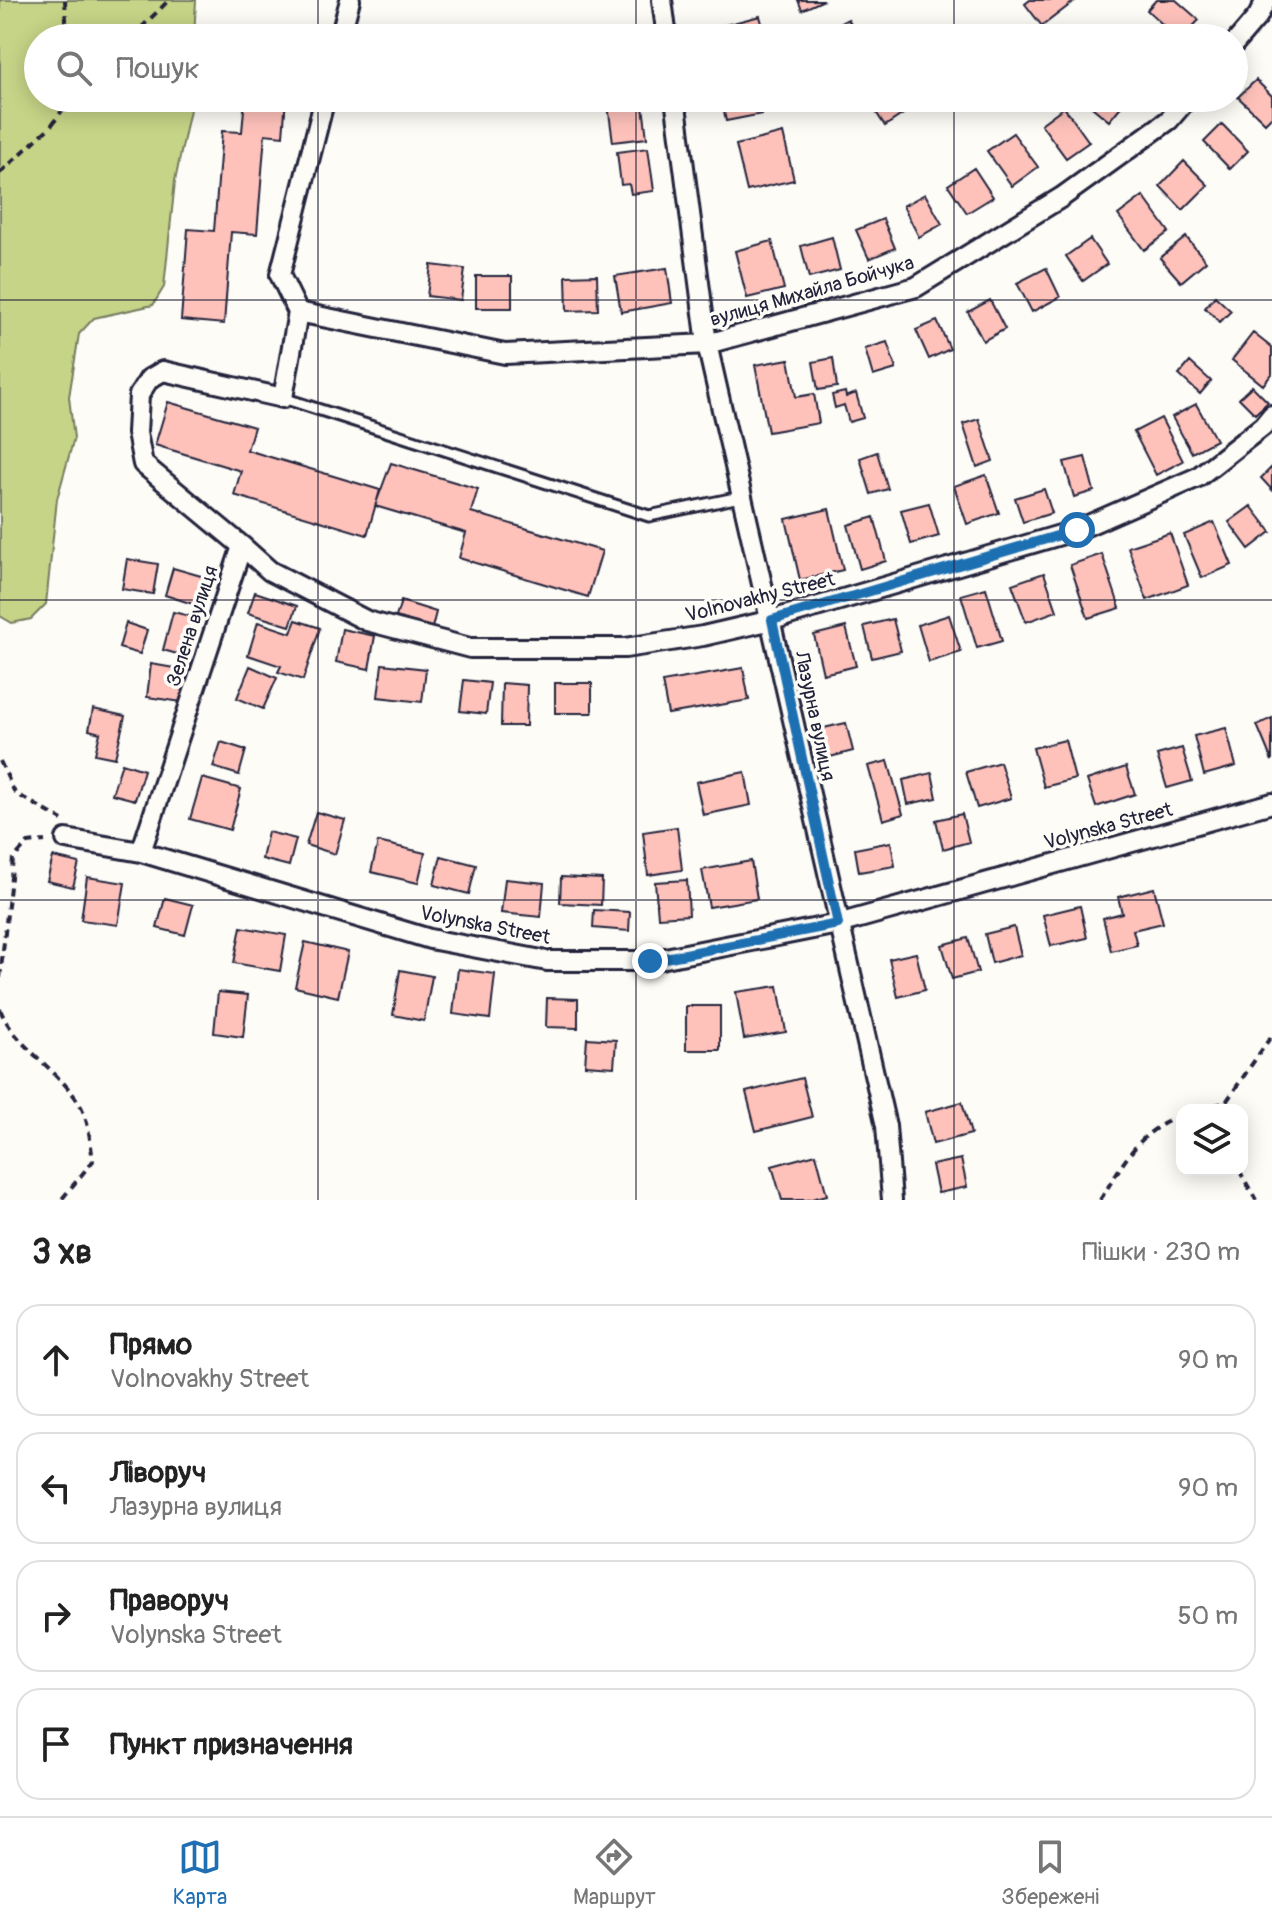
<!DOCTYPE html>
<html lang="uk">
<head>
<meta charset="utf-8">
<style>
  body { margin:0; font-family:Pangolin,sans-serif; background:#f2f2f2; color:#222 }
  .controls { position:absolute; right:24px; bottom:24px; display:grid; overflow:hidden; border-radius:16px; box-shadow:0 4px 20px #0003 }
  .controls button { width:72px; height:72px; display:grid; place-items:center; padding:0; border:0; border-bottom:2px solid #e0e0e0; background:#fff; color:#222; font:40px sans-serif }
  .stop { position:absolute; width:24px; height:24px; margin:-18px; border:6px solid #1f6fb2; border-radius:50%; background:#fff }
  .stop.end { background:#1f6fb2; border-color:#fff; box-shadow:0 2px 8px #0008 }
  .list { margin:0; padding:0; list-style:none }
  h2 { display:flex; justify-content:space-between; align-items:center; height:104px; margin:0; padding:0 32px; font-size:34px }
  h2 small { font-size:26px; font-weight:400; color:#767676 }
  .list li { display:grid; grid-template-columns:52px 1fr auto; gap:24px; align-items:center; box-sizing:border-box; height:112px; margin:0 16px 16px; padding:0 16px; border:2px solid #e0e0e0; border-radius:24px }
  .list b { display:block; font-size:30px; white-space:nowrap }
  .list p { margin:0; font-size:26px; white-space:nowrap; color:#767676 }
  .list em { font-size:26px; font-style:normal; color:#767676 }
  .icon { flex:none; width:44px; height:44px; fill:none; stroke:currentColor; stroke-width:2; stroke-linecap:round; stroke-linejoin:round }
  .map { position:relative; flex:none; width:1272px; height:1200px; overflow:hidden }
  .search { position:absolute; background:#fff; box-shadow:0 4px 20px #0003; left:24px; right:24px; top:24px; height:88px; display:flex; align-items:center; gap:20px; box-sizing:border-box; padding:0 28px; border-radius:44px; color:#767676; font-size:30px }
  .sheet { height:616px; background:#fff }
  nav { display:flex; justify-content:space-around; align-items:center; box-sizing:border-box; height:112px; border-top:2px solid #e0e0e0; background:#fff; font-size:22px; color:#767676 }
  nav a { display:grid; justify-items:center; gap:4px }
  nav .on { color:#1f6fb2 }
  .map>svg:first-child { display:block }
  .green { fill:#c6d487; stroke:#747b61; stroke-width:2 }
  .building { fill:#fec2bb; stroke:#22223b; stroke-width:2 }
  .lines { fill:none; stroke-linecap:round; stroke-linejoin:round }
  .lane-casing { stroke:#22223b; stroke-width:15 }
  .street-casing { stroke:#22223b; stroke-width:24 }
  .path { stroke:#22223b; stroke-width:4; stroke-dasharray:8 6; stroke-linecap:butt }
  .lane { stroke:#fdfcf7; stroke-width:9 }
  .street { stroke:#fdfcf7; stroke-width:18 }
  .route { stroke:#1f6fb2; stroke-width:10 }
  .grid { fill:none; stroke:#22223b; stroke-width:2; stroke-opacity:0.55 }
  .labels { text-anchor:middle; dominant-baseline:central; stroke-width:7; stroke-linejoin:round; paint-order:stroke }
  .street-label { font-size:20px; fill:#22223b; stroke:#fdfcf7 }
</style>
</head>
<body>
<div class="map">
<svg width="1272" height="1200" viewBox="0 0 1272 1200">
  <rect width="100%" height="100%" fill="#fdfcf7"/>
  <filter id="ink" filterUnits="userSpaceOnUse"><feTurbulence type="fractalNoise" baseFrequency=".0125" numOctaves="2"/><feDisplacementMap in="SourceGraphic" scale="16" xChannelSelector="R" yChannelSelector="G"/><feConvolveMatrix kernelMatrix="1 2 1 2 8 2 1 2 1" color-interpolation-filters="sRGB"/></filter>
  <g filter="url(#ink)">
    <path class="green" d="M0,0H196L194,38H38V98L192,100L175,181L164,287L153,305L94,318L79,334L69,397L74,438L57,499L46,604L31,619L12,623L0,616Z"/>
    <path class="building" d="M798,0H824L802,10Z
      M1030,0H1076L1042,26L1025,4Z
      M1156,0H1176L1199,20L1182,38H1177L1147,10Z
      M760,16L766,38H728L725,25Z
      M848,19L858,38H814L813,37Z
      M1256,80L1272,96V116L1265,123L1238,97Z
      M245,98H286L283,136L265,134L257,234L231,232L224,324L181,320L188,229L214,231L222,131L242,132Z
      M607,98H642L647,138L613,142Z
      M721,98H759L762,114L726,121Z
      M867,98H919L921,102L885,126Z
      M1081,98H1128L1109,121Z
      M1064,107L1089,142L1066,158L1041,124Z
      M1222,124L1248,151L1230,169L1204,142Z
      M783,133L794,180L747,191L736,145Z
      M1013,133L1038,167L1012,186L987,151Z
      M648,148L654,191L631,194L629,184L621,185L617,152Z
      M1184,161L1208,185L1183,210L1160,186Z
      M974,168L993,197L967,213L948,185Z
      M925,194L942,224L919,237L903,206Z
      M1143,196L1169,232L1144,250L1118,215Z
      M883,219L895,248L869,259L856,230Z
      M832,237L840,270L809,278L801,246Z
      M1186,237L1206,261L1181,282L1160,258Z
      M1090,239L1107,264L1083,281L1066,256Z
      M772,241L784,289L747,298L735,251Z
      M431,265L465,269L461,300L427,296Z
      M667,268L672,303L621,312L615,276Z
      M1046,268L1060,297L1032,312L1017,283Z
      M597,275L598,310L567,311L566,276Z
      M476,276H512V308H476Z
      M1215,296L1231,311L1220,322L1205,308Z
      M990,300L1005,329L983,341L968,312Z
      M937,321L950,349L929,359L916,330Z
      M1253,333L1272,348V374L1263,385L1232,360Z
      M887,342L896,369L873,376L865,349Z
      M833,358L837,387L818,390L813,362Z
      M789,359L796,397L814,394L819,423L768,432L755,365Z
      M1190,362L1211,381L1200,394L1179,375Z
      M1252,386L1268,402L1255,414L1239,398Z
      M845,392L846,397L856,393L863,418L849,422L844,405L835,408L832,395Z
      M168,402L254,427L247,450L380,490L367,535L234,495L241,471L155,445Z
      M1196,404L1216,440L1192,453L1172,417Z
      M1161,418L1183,461L1156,475L1134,432Z
      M979,419L993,461L977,467L963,424Z
      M877,452L888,489L871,494L860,458Z
      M1085,457L1094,491L1074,497L1064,462Z
      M391,463L478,489L471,512L602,551L588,597L459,558L466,533L375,506Z
      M1272,467V490L1261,478Z
      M986,475L999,513L967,524L954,486Z
      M1044,489L1052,513L1023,522L1015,498Z
      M929,503L939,536L911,544L901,510Z
      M1251,506L1271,532L1249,549L1229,522Z
      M829,509L843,570L800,580L786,519Z
      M874,517L886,561L860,569L848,525Z
      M1214,522L1232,565L1202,578L1184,535Z
      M1170,533L1188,585L1147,600L1128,547Z
      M1102,554L1120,608L1088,618L1070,565Z
      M127,559L158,564L153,594L122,589Z
      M173,568L208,578L199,606L165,595Z
      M1044,573L1057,611L1026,622L1012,584Z
      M986,588L1002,641L977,648L961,595Z
      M255,592L297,606L290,626L248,613Z
      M401,601L436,612L432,628L396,617Z
      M173,612L198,618L188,657L163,650Z
      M949,615L961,652L929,662L918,625Z
      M893,619L901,651L872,658L864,626Z
      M296,620L320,628L303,680L278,672L281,666L248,655L258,622L291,633Z
      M126,623L147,630L140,654L119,648Z
      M846,627L856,666L823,674L814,635Z
      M342,629L375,636L369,669L336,662Z
      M151,664L186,670L182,702L147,697Z
      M382,664L426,669L422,702L378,697Z
      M250,666L277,678L263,709L237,698Z
      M743,668L749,700L668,714L662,682Z
      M464,680L490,683L486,714L460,711Z
      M502,683L527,685L526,726H501Z
      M555,683H592V713H555Z
      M93,709L125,716L115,758L95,754L100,733L89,730Z
      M1272,718V761L1257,725Z
      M846,723L853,751L826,758L819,729Z
      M1226,728L1236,766L1204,775L1194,736Z
      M1065,740L1075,779L1044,787L1033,748Z
      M221,742L246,750L239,775L213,767Z
      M1182,748L1192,781L1167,788L1157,755Z
      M888,761L903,814L883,820L868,766Z
      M1000,762L1011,798L977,808L966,772Z
      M122,763L144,770L135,800L112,794Z
      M1126,767L1135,794L1096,807L1087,780Z
      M745,772L751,805L703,815L696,782Z
      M932,773L937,798L908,804L903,780Z
      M202,778L241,789L230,830L190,819Z
      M316,812L345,820L335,854L306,845Z
      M962,814L969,842L943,849L936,820Z
      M677,827L682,870L648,875L643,832Z
      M268,832L296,839L289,866L262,859Z
      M378,842L425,853L418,883L371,872Z
      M891,842L895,866L859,872L855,849Z
      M441,856L476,865L469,894L434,885Z
      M53,857L79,863L73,887L47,881Z
      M751,861L757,899L709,907L702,870Z
      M87,877L125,883L118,925L81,920Z
      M561,877L602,879L601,905L560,903Z
      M505,879L544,883L541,917L501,913Z
      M687,880L689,915L658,917L655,882Z
      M1154,888L1163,923L1133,930L1137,945L1111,951L1103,918L1122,913L1118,897Z
      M165,898L193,905L185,935L157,928Z
      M1080,906L1087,938L1051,946L1043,915Z
      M594,910L630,912L629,931L593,928Z
      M241,927L286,935L280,971L234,963Z
      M1014,927L1021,955L992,963L985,934Z
      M968,938L978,972L952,979L942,945Z
      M305,942L348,952L338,997L295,987Z
      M916,953L925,990L898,997L889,959Z
      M458,969L495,974L490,1019L453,1014Z
      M400,970L432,976L424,1021L393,1015Z
      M778,986L786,1032L744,1039L736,992Z
      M218,992L248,995L243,1037L214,1033Z
      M547,998L578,999V1028L546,1027Z
      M686,1006H720V1050H686Z
      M587,1038L616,1040L614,1067L585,1065Z
      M802,1078L812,1117L756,1131L746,1092Z
      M962,1102L971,1134L933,1144L925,1112Z
      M816,1154L827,1195L808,1200H782L772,1166Z
      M961,1159L967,1187L938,1193L932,1165Z"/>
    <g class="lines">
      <g class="lane-casing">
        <path id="lane" d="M283,398L649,516L740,497"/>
      </g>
      <g class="street-casing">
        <path id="street" d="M662,0L667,38
          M340,38L350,0
          M1234,44L1258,16L1266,0
          M675,98L707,344L886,1126L892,1200
          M298,312L505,354L707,344L916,287L1062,197L1169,120L1188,98
          M242,546L270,571L367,621L470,648H625L703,636L772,620L1077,530L1198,477L1263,426L1272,415
          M66,839L141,852L430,939L547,961H650L838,924L1272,803
          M141,852L242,546L143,464L137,433L139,395L149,379L163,371L283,398L298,312L280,275L325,98"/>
      </g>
      <path class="path" d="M65,0L67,38
        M131,38L169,0
        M0,173L51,126L71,98
        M0,761L15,793L62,820
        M0,978L13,859L28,843L45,841
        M0,1009C14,1045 55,1067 77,1100C89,1117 90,1141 93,1161L61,1200
        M1226,1102L1228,1110
        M1200,1110L1226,1102L1272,1035
        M1239,1170L1256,1200
        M1100,1200C1123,1164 1139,1129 1182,1116"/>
      <use href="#lane" class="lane"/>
      <use href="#street" class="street"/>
    </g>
  </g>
  <g class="lines" filter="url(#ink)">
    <path class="route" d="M650,961L838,924L772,620L1077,530"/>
  </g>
  <path class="grid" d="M318,0V38M636,0V38M954,0V38M318,98V1200M636,98V1200M954,98V1200M0,300H1272M0,600H1272M0,900H1272"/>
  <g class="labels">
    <g class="street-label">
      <text transform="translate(812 291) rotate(-16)">вулиця Михайла Бойчука</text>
      <text transform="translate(760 597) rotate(-14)">Volnovakhy Street</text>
      <text transform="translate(192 626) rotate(-72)">Зелена вулиця</text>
      <text transform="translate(815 716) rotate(78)">Лазурна вулиця</text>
      <text transform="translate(1108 826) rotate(-15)">Volynska Street</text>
      <text transform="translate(485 925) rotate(11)">Volynska Street</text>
    </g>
  </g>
</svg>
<div class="controls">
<button><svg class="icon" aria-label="layers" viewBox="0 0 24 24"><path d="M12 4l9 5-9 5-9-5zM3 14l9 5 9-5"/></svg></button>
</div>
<div class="stop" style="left:1077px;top:530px"></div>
<div class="stop end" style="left:650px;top:961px"></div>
<div class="search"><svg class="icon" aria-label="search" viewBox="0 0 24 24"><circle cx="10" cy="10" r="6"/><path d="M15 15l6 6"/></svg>Пошук</div>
</div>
<section class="sheet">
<h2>3 хв<small>Пішки · 230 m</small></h2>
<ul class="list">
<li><svg class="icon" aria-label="ahead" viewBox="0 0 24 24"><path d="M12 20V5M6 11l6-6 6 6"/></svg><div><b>Прямо</b><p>Volnovakhy Street</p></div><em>90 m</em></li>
<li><svg class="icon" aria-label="left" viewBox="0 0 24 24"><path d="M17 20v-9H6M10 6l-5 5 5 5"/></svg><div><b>Ліворуч</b><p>Лазурна вулиця</p></div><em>90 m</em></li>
<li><svg class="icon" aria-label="right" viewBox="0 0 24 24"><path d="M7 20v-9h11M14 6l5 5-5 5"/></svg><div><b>Праворуч</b><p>Volynska Street</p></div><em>50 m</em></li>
<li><svg class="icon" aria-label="arrive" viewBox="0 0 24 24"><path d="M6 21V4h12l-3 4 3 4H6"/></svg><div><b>Пункт призначення</b></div></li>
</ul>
</section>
<nav>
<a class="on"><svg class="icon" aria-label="map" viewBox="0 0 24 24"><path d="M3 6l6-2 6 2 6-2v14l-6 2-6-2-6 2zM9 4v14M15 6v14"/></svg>Карта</a>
<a><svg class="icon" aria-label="directions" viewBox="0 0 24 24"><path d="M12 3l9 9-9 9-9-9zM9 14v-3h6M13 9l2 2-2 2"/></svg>Маршрут</a>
<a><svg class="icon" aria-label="saved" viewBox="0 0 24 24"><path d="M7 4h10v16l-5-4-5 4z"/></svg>Збережені</a>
</nav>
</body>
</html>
